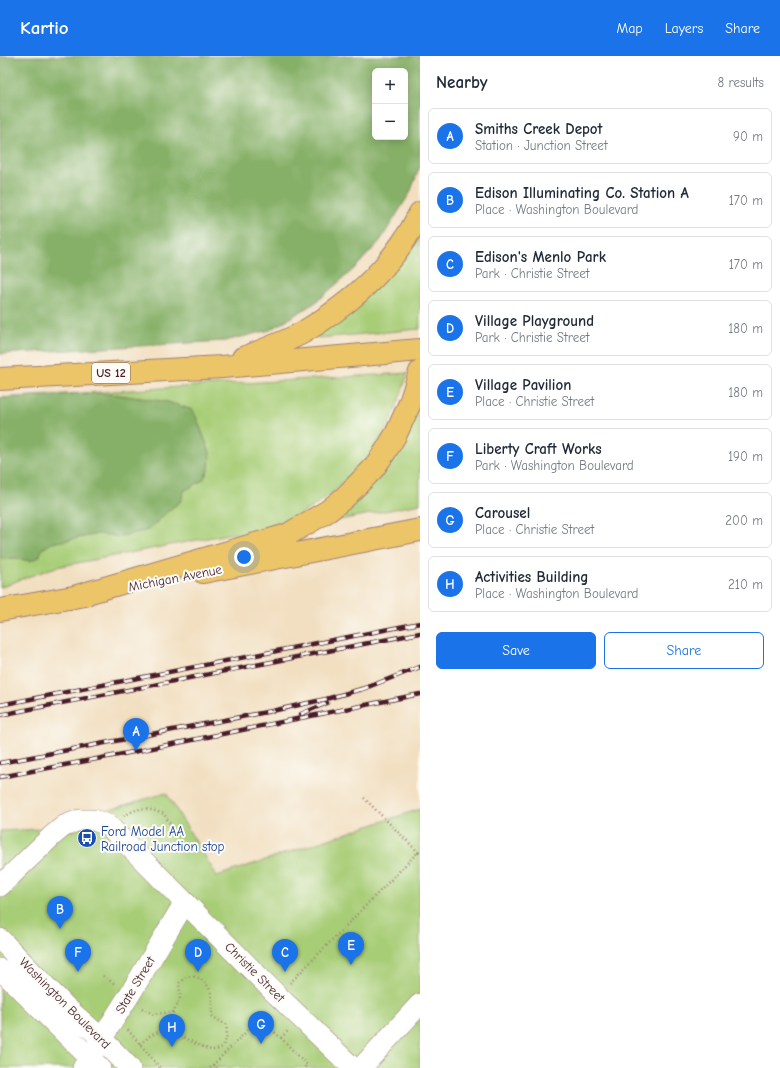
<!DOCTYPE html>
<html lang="en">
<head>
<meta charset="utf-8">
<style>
  body { margin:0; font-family:"Comic Neue",sans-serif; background:#f6f6f7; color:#1f2937 }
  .controls { position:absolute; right:12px; top:12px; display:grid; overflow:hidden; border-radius:6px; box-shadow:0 2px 10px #0003 }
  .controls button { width:36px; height:36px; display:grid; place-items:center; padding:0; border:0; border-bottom:1px solid #e0e1e3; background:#fff; color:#1f2937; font:20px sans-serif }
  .you { position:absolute; left:244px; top:501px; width:14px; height:14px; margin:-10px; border:3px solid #fff; border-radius:50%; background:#1a73e8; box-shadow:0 0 0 6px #1a73e833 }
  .badge { display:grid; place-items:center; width:26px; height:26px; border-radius:50%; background:#1a73e8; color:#fff; font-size:13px; font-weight:700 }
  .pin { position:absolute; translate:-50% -33px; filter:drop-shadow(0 1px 2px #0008) }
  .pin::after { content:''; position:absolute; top:21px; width:14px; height:12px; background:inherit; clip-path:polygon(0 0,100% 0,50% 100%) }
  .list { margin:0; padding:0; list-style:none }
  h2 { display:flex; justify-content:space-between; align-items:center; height:52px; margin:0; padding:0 16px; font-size:17px }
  h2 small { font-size:13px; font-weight:400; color:#747a83 }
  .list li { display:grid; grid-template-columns:26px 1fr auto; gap:12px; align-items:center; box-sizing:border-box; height:56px; margin:0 8px 8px; padding:0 8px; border:1px solid #e0e1e3; border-radius:6px }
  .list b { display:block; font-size:15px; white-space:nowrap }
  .list p { margin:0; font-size:13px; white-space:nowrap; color:#747a83 }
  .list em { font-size:13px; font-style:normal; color:#747a83 }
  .actions { display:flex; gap:8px; padding:12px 16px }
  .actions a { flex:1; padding:9px 0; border:1px solid #1a73e8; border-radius:6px; text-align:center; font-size:14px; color:#1a73e8 }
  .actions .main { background:#1a73e8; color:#fff }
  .map { position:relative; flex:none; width:420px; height:1012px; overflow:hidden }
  header { display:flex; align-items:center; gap:24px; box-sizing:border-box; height:56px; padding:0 20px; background:#1a73e8; color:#fff }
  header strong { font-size:19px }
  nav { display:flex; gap:22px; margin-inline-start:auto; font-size:14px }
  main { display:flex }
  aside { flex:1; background:#fff }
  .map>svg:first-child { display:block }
  .green { fill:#a8cd77; stroke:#797651 }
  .forest { fill:#86b068; stroke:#68684a; fill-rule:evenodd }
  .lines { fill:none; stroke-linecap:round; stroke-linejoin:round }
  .minor-casing { stroke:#9e7f76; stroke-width:22 }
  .major-casing { stroke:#9e7f76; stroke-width:24 }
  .path { stroke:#9e7f76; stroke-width:2.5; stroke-dasharray:1 3; stroke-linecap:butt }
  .minor { stroke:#fff; stroke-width:21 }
  .major { stroke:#edc569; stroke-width:22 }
  .rail-casing { stroke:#4a1f2b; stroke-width:4.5 }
  .rail { stroke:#fdfcf7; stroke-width:3; stroke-dasharray:9; stroke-linecap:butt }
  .labels { text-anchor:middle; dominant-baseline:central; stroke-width:4; stroke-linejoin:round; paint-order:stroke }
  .shield { fill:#fdfcf7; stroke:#806168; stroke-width:1 }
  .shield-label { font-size:12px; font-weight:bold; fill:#4a1f2b }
  .street-label { font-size:13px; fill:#4a1f2b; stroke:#fdfcf7 }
  .transit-label { font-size:13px; fill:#164399; stroke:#fdfcf7; text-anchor:start }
</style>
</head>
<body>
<header>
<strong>Kartio</strong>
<nav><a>Map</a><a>Layers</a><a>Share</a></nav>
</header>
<main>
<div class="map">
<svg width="420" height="1012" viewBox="0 0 420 1012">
  <rect width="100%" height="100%" fill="#fdfcf7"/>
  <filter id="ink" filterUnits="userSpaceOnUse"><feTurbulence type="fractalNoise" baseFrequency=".025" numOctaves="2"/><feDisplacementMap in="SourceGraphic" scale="8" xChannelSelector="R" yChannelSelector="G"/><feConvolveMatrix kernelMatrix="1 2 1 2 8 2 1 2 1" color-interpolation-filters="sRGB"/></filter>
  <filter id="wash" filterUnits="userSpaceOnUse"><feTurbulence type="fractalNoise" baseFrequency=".012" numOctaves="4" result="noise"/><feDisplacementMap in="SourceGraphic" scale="16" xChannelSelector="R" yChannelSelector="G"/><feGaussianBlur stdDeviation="0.9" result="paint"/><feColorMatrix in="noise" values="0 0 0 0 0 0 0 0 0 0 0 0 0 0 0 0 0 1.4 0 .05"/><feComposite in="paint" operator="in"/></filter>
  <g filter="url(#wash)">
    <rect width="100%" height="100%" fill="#f2dfc1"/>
    <path class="green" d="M420,173V273L319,282L316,280Z
      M408,317C401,338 394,360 383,379C361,414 331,442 295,461C277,470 257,475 238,481L234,477L56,511L19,524L8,529L0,531V342Z
      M420,345V448L325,467Z
      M166,737L217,820L420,753V1012H0V775L42,773Z"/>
    <path class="forest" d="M0,0H420V110L410,137L380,185L355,212L316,246L270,274L225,285L0,298ZM375,15H405V81H375Z
      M94,337L120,339L168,346L193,354L197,363L210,397L209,413L203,424L184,435L181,445L168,455L159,464L148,474L117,481L110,479L98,478L52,487L42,493L39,501L30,505L15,502L0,503V342Z"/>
  </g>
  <g filter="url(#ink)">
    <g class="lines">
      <g class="minor-casing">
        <path id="minor" d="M0,830L52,780L64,770L79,764H94L108,769L277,939L353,1012
          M0,883L66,951L102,983L130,1012
          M0,913L100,1012
          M83,1012L130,938L185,846
          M361,1012L420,948"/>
      </g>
      <g class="major-casing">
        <path id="major" d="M243,302C263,294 283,287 302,277C351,248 395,208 420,157
          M0,323L222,311L420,294
          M203,516L420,474
          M70,542L287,479L328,455L344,442L373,413L385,396L396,378L410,347L420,316
          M0,554L85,539"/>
      </g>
      <path class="path" d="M364,742L418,796L420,795
        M124,760C128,758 132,755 136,754C145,751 156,755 164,758L178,781
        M103,920L116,929
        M194,920C214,928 212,941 212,960L226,969C228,979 226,995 212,994C207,994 180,980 176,977C174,975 172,971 171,969C168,959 176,953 179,946C181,941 179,933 179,927L186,921Z
        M290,927L418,796L420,798
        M142,952L153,958L173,956
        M260,963L281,982L307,1009L304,1012
        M128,974L160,1012
        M281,982L289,974
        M140,988L150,980L160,975L174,973
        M213,1009L217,1012
        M210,1012L268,954"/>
      <use href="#minor" class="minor"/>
      <use href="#major" class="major"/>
      <g class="rail-casing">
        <path id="rail" d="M360,634L420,611
          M0,649L420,567
          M301,658L327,647
          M0,659L420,577
          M0,707L272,655L326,643L365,632
          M0,721L118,699L420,638"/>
      </g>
      <use href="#rail" class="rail"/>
    </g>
  </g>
  <defs>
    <g id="bus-disc" transform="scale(1)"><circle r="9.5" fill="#1a4fb4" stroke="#fdfcf7"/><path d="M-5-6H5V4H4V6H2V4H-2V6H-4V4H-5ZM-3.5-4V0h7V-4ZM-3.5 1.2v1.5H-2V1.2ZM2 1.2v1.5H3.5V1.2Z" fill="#fff"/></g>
  </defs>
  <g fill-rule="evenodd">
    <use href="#bus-disc" x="87" y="782"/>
  </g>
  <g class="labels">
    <rect class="shield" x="92" y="307" width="38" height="20" rx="3"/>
    <g class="shield-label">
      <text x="111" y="317">US 12</text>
    </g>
    <g class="street-label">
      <text transform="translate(175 522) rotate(-11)">Michigan Avenue</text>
      <text transform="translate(255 916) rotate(45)">Christie Street</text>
      <text transform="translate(135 929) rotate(-59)">State Street</text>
      <text transform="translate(65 947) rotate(45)">Washington Boulevard</text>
    </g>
    <g class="transit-label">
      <text x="101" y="775">Ford Model AA<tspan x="101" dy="15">Railroad Junction stop</tspan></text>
    </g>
  </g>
</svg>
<div class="controls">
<button>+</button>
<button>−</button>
</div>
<div class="you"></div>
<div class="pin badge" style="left:136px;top:695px">A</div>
<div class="pin badge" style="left:60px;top:873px">B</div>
<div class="pin badge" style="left:285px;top:916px">C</div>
<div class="pin badge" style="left:198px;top:916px">D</div>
<div class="pin badge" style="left:351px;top:909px">E</div>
<div class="pin badge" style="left:78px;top:916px">F</div>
<div class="pin badge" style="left:261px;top:988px">G</div>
<div class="pin badge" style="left:172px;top:991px">H</div>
</div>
<aside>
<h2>Nearby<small>8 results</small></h2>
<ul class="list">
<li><span class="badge">A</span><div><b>Smiths Creek Depot</b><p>Station · Junction Street</p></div><em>90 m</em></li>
<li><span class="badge">B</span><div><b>Edison Illuminating Co. Station A</b><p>Place · Washington Boulevard</p></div><em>170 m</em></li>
<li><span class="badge">C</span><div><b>Edison's Menlo Park</b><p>Park · Christie Street</p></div><em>170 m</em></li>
<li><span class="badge">D</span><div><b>Village Playground</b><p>Park · Christie Street</p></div><em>180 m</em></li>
<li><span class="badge">E</span><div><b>Village Pavilion</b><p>Place · Christie Street</p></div><em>180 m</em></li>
<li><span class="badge">F</span><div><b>Liberty Craft Works</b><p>Park · Washington Boulevard</p></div><em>190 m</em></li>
<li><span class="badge">G</span><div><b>Carousel</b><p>Place · Christie Street</p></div><em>200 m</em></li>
<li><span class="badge">H</span><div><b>Activities Building</b><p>Place · Washington Boulevard</p></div><em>210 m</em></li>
</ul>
<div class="actions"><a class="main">Save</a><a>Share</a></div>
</aside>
</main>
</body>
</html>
